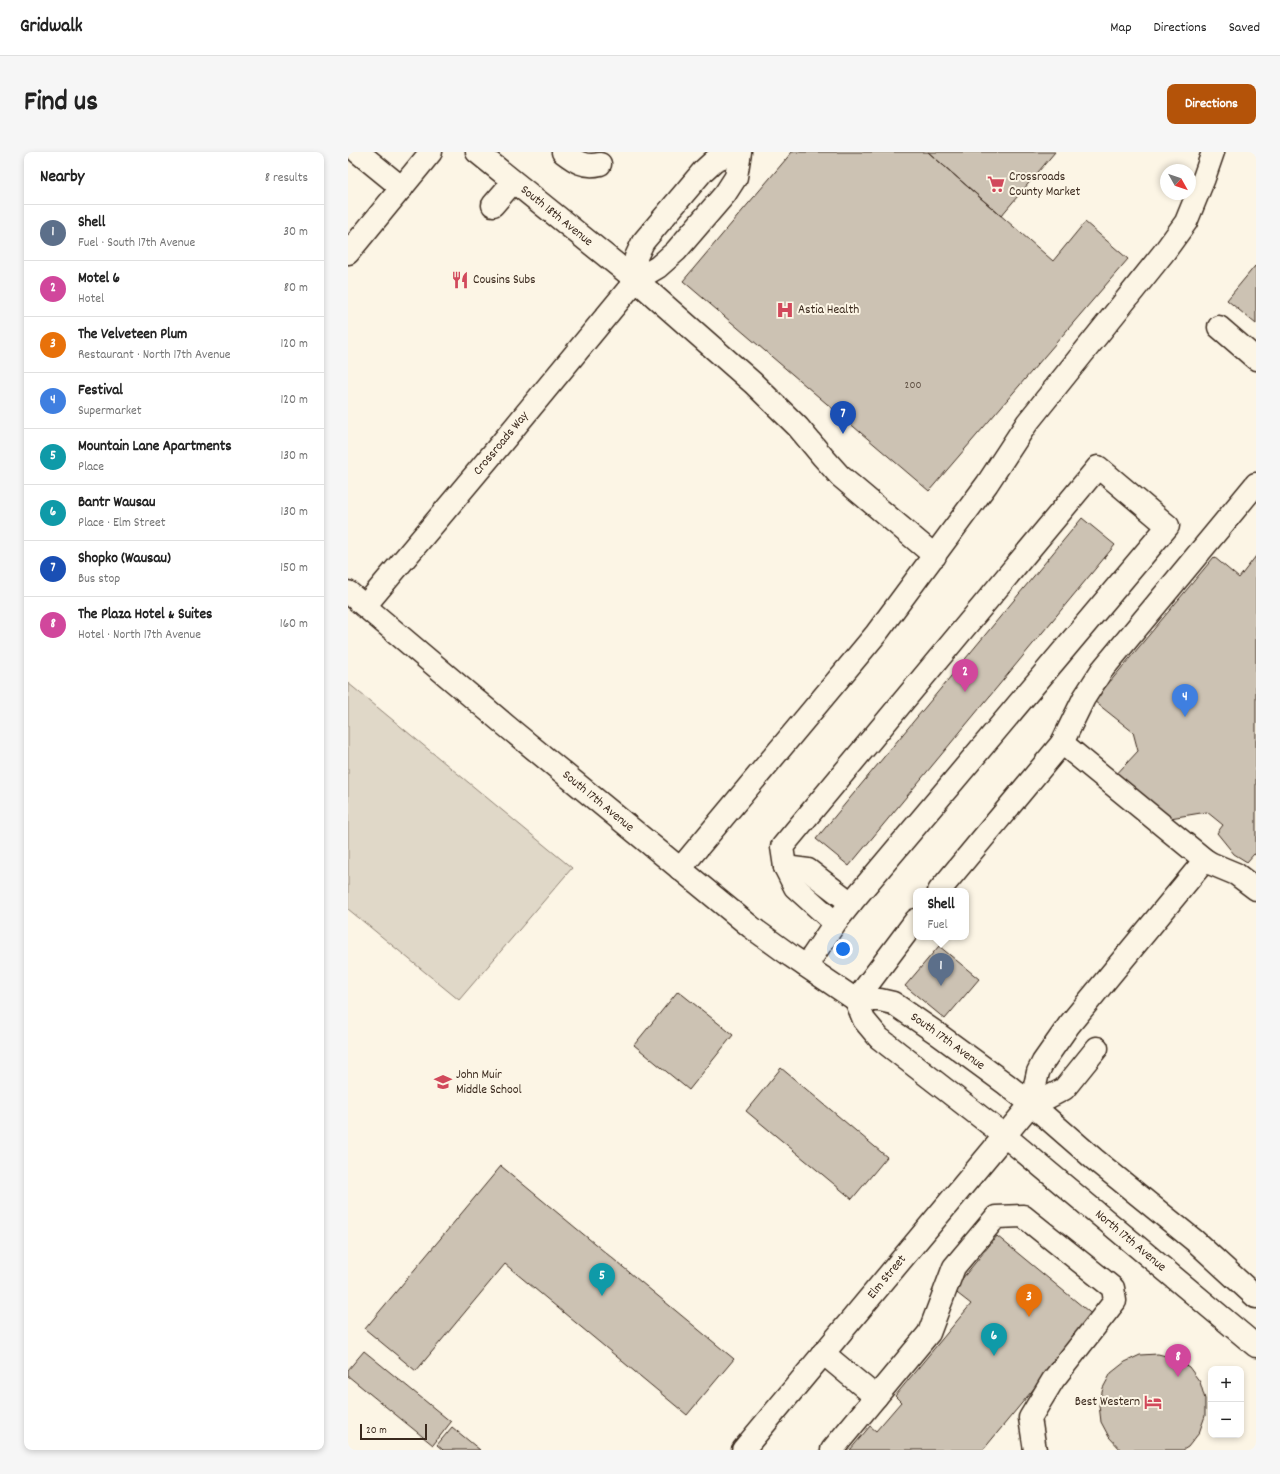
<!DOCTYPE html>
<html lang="en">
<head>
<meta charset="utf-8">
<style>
  body { margin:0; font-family:Dekko,sans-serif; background:#f6f6f6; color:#222 }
  .controls { position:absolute; right:12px; bottom:12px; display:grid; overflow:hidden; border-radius:8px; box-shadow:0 2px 6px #0003 }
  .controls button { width:36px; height:36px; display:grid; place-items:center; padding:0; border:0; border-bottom:1px solid #e0e0e0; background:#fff; color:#222; font:20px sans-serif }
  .compass { position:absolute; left:812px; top:12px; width:36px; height:36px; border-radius:50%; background:#fff; box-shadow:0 2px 6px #0003; rotate:130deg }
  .scale { position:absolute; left:12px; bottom:10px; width:67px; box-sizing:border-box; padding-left:4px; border:2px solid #3b2a1e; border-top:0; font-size:11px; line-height:14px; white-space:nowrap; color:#3b2a1e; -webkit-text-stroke:3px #fcf5e5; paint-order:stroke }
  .you { position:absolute; left:495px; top:797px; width:14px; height:14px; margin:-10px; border:3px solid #fff; border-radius:50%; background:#1a73e8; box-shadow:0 0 0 6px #1a73e833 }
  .badge { display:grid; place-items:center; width:26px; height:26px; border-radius:50%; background:#b45309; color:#fff; font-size:13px; font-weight:700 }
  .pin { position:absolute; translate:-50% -33px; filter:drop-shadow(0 1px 2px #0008) }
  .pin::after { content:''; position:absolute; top:21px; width:14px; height:12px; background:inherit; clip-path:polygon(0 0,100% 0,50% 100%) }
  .popup { position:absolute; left:565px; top:736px; width:56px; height:52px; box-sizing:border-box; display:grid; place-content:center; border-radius:8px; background:#fff; filter:drop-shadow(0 1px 3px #0005); font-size:13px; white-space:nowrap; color:#767676 }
  .popup b { font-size:15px; color:#222 }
  .popup::after { content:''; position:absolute; left:50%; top:100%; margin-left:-8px; border:8px solid transparent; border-top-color:#fff }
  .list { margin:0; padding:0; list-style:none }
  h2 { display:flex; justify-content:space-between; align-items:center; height:52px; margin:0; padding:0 16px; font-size:17px }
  h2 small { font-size:13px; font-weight:400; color:#767676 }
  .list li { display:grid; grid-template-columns:26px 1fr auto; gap:12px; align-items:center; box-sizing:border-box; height:56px; padding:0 16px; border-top:1px solid #e0e0e0 }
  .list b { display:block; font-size:15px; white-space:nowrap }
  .list p { margin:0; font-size:13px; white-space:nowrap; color:#767676 }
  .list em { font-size:13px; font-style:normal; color:#767676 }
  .map { position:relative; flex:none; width:908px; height:1298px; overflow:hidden; border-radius:8px }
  header { display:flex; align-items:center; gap:24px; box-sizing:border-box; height:56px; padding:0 20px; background:#fff; border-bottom:1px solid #e0e0e0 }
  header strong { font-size:19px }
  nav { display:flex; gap:22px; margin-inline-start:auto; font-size:14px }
  .intro { display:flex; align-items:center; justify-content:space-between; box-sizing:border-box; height:96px; padding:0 24px }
  h1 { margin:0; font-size:28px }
  .button { padding:10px 18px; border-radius:8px; background:#b45309; color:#fff; font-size:14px; font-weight:700 }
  main { display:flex; gap:24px; padding:0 24px }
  aside { flex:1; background:#fff; border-radius:8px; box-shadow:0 2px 6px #0003 }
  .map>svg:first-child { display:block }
  .grass { fill:#e0d8c8; stroke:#8e8173 }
  .building { fill:#ccc2b3; stroke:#3b2a1e }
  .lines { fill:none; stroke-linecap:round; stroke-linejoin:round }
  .minor-casing { stroke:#3b2a1e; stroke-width:25 }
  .major-casing { stroke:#3b2a1e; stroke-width:25 }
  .minor { stroke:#fcf5e5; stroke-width:22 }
  .major { stroke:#fcf5e5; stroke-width:22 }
  .labels { text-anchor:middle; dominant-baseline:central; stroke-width:4; stroke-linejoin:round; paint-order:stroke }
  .number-label { font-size:11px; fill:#5f5043 }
  .poi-label { font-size:13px; fill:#3b2a1e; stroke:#fcf5e5; text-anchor:start }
  .street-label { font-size:13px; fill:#3b2a1e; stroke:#fcf5e5 }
</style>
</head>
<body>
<header>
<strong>Gridwalk</strong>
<nav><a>Map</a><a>Directions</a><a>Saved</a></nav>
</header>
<div class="intro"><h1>Find us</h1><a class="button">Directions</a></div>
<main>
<aside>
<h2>Nearby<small>8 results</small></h2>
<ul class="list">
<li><span class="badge" style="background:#5c6f8a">1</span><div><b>Shell</b><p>Fuel · South 17th Avenue</p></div><em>30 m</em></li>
<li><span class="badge" style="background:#d1479c">2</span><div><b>Motel 6</b><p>Hotel</p></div><em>80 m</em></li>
<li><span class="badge" style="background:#e8710a">3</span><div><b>The Velveteen Plum</b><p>Restaurant · North 17th Avenue</p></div><em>120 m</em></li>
<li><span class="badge" style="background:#3f7fe0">4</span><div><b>Festival</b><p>Supermarket</p></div><em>120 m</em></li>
<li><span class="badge" style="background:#0f9aa8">5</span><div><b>Mountain Lane Apartments</b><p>Place</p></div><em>130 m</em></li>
<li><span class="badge" style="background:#0f9aa8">6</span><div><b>Bantr Wausau</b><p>Place · Elm Street</p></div><em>130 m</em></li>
<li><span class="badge" style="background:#1a4fb4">7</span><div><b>Shopko (Wausau)</b><p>Bus stop</p></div><em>150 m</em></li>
<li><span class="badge" style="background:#d1479c">8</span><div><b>The Plaza Hotel &amp; Suites</b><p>Hotel · North 17th Avenue</p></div><em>160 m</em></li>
</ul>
</aside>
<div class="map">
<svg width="908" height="1298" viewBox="0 0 908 1298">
  <rect width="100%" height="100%" fill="#fcf5e5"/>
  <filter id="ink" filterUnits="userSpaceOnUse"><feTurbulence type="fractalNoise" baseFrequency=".025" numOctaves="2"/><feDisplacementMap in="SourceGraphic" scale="8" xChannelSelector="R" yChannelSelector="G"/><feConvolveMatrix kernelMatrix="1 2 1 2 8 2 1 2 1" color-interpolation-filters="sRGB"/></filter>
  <g filter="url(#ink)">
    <path class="grass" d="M0,531L224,716L111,848L0,757Z"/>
    <path class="building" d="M444,0H580L705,109L737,70L780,107L581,339L335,129Z
      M580,0H707L653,64Z
      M907,114L908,115V172L879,148Z
      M734,366L767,393L501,714L468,687Z
      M908,404V703L906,702L899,710L886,702L869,681L875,673L859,660L810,668L765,626L790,599L785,580L746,549L866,405L891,426Z
      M591,794L631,827L597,867L557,834Z
      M330,839L385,883L341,938L286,893Z
      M433,916L539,1005L504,1047L398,959Z
      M153,1014L386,1207L339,1263L157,1112L68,1219L17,1177Z
      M649,1084L746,1164L635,1298H502L522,1274L528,1279L553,1250L547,1244L623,1152L605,1138Z
      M16,1199L103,1270L85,1293L0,1224V1218Z
      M810,1202L826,1206L841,1215L852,1230L857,1247V1264L851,1281L840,1295L835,1298H773L761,1285L753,1270L751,1253L755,1236L763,1221L777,1210L792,1203Z
      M104,1275L132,1298H95L89,1293Z"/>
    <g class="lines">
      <g class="minor-casing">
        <g id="minor">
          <path d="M10,0L54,36"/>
          <path id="s1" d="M129,0L288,128L405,231L450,275L475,305L492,324L587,404"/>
          <path d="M215,0C227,9 236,16 252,12"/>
          <path d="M145,53L165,30"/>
          <path d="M0,101L83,0"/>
          <path d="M288,128V105L295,90L355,19L367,8L387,0"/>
          <path d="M871,175L908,207"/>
          <path id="s2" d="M17,454L152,293L288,128L310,115L328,99L377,42L388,25L392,0"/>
          <path d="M714,591L857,708L864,712L888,722L908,737"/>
          <path d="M437,715L460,718L503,751"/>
          <path d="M332,717L528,482L639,332L679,271L817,99L838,70L856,26L865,0"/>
          <path d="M591,739L714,591L736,546L754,518L908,332"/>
          <path d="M458,814L487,771L503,751L820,374L750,315L434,695L437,715L447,735L487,771"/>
          <path d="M508,848L568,768"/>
          <path d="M683,952L693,949L716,937L749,896"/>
          <path d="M475,1201L528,1245"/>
          <path id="s3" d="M395,1298L683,952L690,920L695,910L721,873L857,708"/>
          <path d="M484,1298L581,1181L606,1115L648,1065L675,1064L765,1136L767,1149L705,1228L682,1266L687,1298"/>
        </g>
      </g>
      <g class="major-casing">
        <g id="major">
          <path id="s4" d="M0,440L162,577L403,775L443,804L508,848H532L545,851L587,880L658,932L683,952L746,1007L847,1089L908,1145"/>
          <path id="s5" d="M508,848L516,868L531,886L657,984L908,1194"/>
        </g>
      </g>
      <use href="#minor" class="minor"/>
      <use href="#major" class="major"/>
    </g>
  </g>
  <defs>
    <g id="supermarket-bare" transform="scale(1.38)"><path d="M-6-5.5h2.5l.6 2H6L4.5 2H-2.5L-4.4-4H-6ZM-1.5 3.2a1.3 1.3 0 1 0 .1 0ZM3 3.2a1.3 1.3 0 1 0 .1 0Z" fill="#d1495b" stroke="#fcf5e5" stroke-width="2.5" paint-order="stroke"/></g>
    <g id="restaurant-bare" transform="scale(1.38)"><path d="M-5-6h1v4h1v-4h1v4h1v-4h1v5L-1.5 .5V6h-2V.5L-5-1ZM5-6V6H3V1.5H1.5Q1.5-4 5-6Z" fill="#d1495b" stroke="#fcf5e5" stroke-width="2.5" paint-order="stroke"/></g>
    <g id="hospital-bare" transform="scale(1.38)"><path d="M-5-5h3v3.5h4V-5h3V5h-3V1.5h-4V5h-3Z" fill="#d1495b" stroke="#fcf5e5" stroke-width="2.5" paint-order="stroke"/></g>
    <g id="school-bare" transform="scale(1.38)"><path d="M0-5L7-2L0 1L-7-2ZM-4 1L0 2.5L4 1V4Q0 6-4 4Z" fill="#d1495b" stroke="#fcf5e5" stroke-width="2.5" paint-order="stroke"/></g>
    <g id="hotel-bare" transform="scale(1.38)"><path d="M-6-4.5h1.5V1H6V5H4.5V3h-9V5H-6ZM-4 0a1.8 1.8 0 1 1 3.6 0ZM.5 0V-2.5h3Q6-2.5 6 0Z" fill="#d1495b" stroke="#fcf5e5" stroke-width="2.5" paint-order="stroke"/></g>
  </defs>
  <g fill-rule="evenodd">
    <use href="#supermarket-bare" x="648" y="32"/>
    <use href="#restaurant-bare" x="112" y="128"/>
    <use href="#hospital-bare" x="437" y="158"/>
    <use href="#school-bare" x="95" y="930"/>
    <use href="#hotel-bare" x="805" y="1250"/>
  </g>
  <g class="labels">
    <g class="number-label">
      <text x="565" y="234">200</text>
    </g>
    <g class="poi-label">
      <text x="661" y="25">Crossroads<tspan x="661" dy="15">County Market</tspan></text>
      <text x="125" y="128">Cousins Subs</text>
      <text x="450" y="158">Astia Health</text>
      <text x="108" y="923">John Muir<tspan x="108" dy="15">Middle School</tspan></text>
      <text x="792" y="1250" text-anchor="end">Best Western</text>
    </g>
    <g class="street-label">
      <text stroke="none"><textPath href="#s1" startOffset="102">South 18th Avenue</textPath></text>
      <text stroke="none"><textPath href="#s2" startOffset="212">Crossroads Way</textPath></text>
      <text stroke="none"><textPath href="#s4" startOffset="326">South 17th Avenue</textPath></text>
      <text stroke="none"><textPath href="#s4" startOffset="756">South 17th Avenue</textPath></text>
      <text stroke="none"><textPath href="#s5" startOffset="368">North 17th Avenue</textPath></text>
      <text stroke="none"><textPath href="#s3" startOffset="225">Elm Street</textPath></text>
    </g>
  </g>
</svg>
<div class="controls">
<button>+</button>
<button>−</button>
</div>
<svg class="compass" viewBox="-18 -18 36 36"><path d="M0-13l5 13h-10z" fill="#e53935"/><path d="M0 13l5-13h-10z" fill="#767676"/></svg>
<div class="scale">20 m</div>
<div class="you"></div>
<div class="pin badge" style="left:593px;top:834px;background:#5c6f8a">1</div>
<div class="popup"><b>Shell</b>Fuel</div>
<div class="pin badge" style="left:617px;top:540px;background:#d1479c">2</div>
<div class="pin badge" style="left:681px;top:1165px;background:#e8710a">3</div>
<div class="pin badge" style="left:837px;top:565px;background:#3f7fe0">4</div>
<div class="pin badge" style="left:254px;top:1144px;background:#0f9aa8">5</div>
<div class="pin badge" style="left:646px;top:1204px;background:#0f9aa8">6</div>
<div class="pin badge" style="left:495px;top:282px;background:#1a4fb4">7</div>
<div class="pin badge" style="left:830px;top:1225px;background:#d1479c">8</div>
</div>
</main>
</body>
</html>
